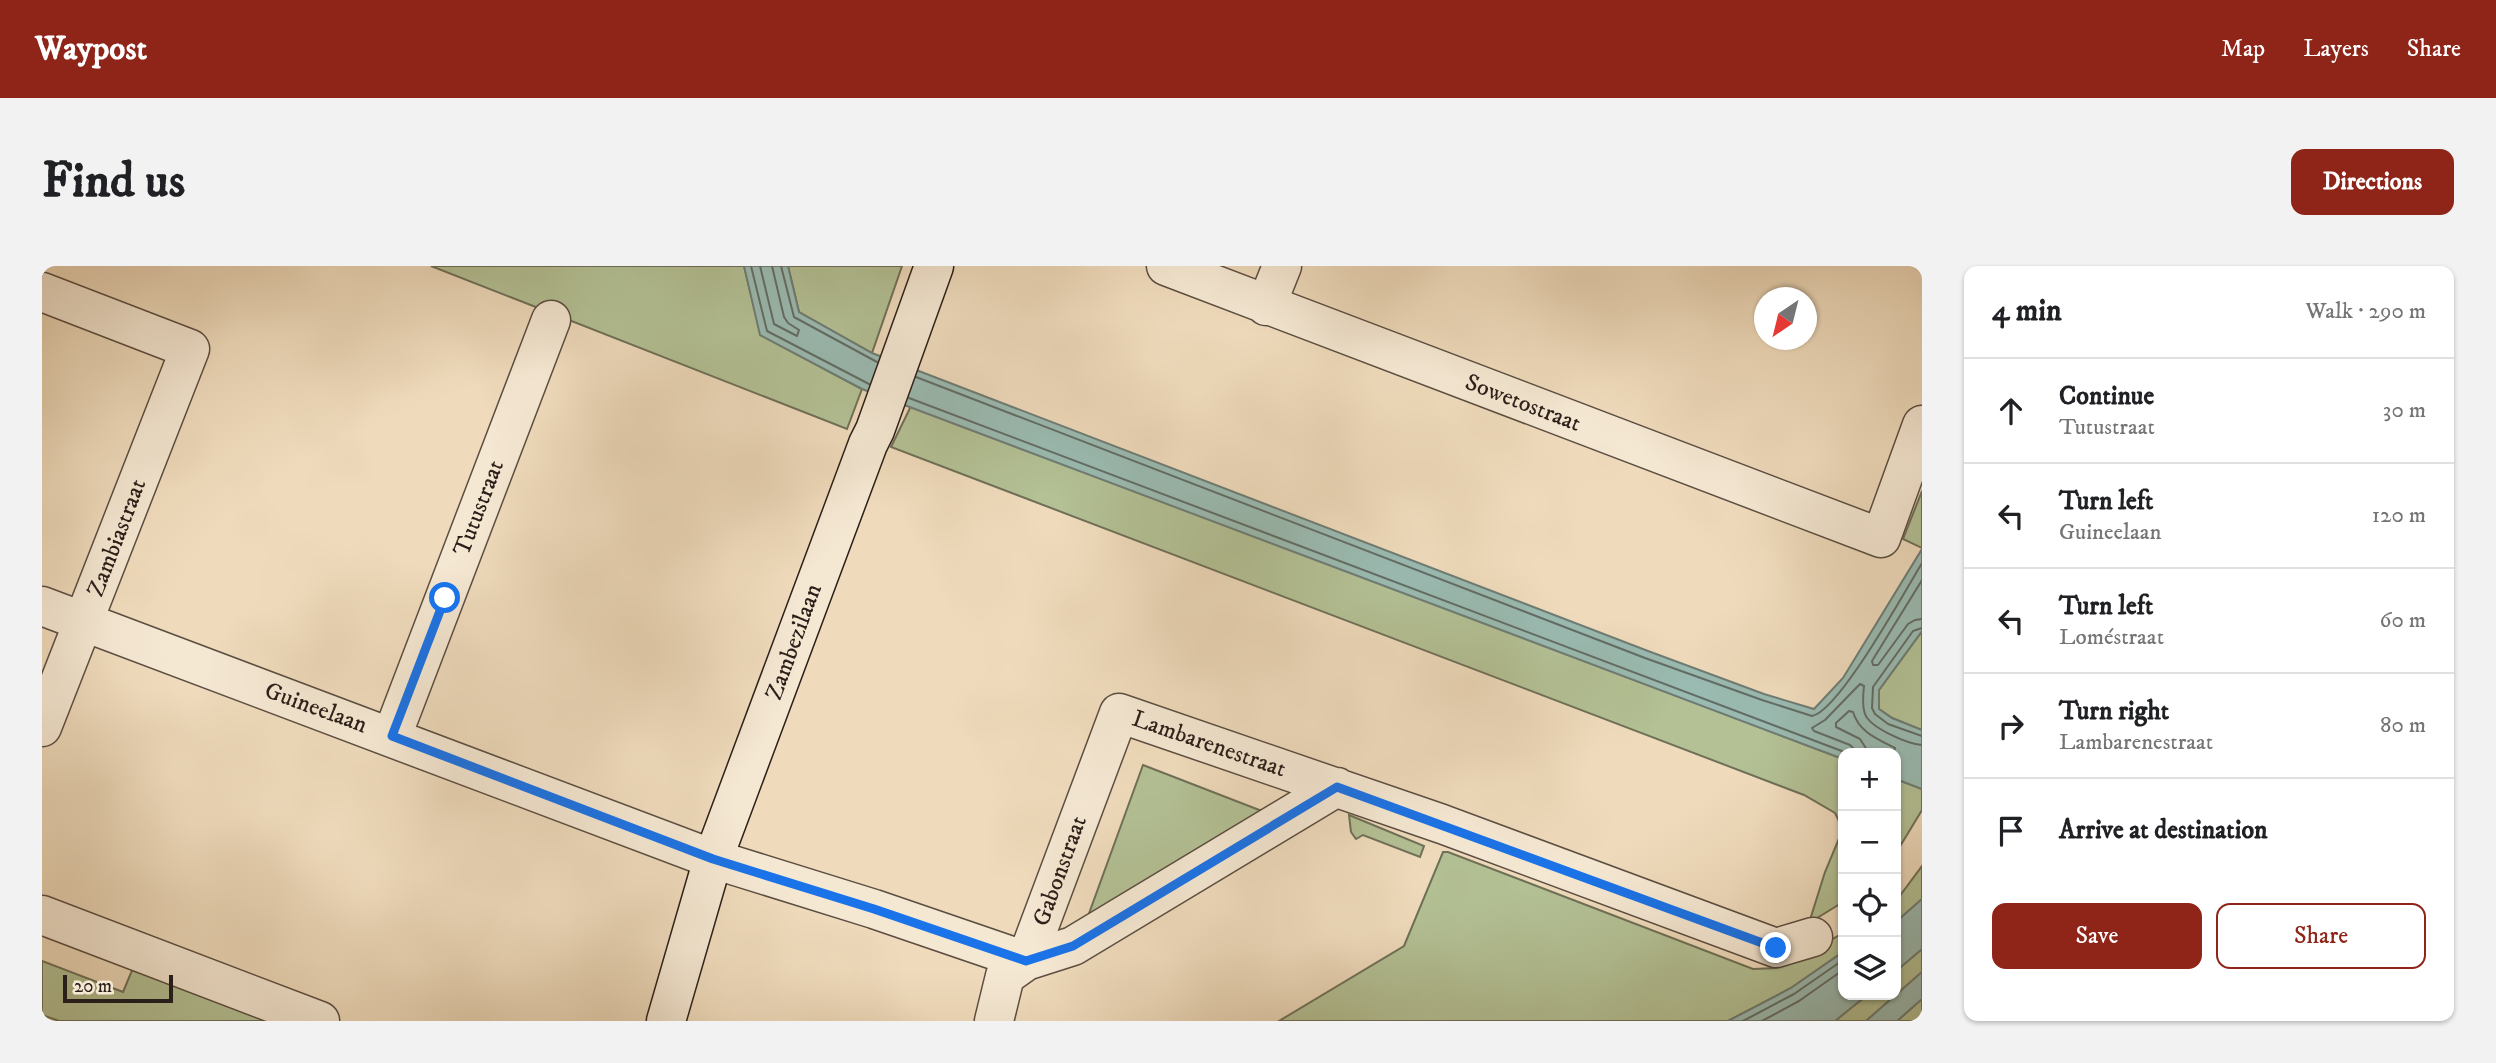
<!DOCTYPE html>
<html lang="en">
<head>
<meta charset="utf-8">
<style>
  body { margin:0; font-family:"IM FELL DW Pica",serif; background:#f2f2f2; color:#202124 }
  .controls { position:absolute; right:21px; bottom:21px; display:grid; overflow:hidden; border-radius:14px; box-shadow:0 2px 5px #0004 }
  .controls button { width:63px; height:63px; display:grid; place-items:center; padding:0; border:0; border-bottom:2px solid #e0e0e0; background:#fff; color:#202124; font:35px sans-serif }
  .compass { position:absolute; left:1712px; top:21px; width:63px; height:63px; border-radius:50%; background:#fff; box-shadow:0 2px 5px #0004; rotate:215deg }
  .scale { position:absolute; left:21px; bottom:18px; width:110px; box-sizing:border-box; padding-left:7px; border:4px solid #2b1f1a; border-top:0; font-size:19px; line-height:24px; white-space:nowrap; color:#2b1f1a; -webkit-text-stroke:5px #f5e8d3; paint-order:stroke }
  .stop { position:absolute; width:21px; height:21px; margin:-16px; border:5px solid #1a73e8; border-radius:50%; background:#fff }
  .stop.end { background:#1a73e8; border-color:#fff; box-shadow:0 2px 7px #0008 }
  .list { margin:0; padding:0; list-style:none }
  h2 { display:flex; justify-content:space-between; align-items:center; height:91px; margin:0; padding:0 28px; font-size:30px }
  h2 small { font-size:23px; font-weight:400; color:#757577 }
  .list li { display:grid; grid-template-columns:46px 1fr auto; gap:21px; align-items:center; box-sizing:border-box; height:105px; padding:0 28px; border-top:2px solid #e0e0e0 }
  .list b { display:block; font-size:26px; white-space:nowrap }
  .list p { margin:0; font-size:23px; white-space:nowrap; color:#757577 }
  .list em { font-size:23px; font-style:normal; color:#757577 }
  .actions { display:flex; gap:14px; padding:21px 28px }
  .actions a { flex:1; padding:16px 0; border:2px solid #8f2418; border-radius:14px; text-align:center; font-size:24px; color:#8f2418 }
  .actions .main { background:#8f2418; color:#fff }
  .icon { flex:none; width:38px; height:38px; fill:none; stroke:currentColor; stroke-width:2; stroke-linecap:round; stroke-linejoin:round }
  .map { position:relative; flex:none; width:1880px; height:755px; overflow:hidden; border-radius:14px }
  header { display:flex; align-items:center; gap:42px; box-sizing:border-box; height:98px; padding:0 35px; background:#8f2418; color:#fff }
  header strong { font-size:33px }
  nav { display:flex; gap:38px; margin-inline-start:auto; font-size:24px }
  .intro { display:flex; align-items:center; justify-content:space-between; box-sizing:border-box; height:168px; padding:0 42px }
  h1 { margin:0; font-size:49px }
  .button { padding:18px 32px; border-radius:14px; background:#8f2418; color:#fff; font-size:24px; font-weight:700 }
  main { display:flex; gap:42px; padding:0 42px }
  aside { flex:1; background:#fff; border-radius:14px; box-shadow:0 2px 5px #0004 }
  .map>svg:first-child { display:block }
  .green { fill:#b3c195; stroke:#6f7058; stroke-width:2 }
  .water { fill:#9abbb2; stroke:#6e7d75; stroke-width:2 }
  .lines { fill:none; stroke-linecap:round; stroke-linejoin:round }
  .shore { stroke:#626d66; stroke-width:2 }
  .street-casing { stroke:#5c4e42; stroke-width:41 }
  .secondary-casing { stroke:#2b1f1a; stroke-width:41 }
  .street { stroke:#f5e8d3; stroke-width:38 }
  .secondary { stroke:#f5e8d3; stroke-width:38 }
  .route { stroke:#1a73e8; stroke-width:9 }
  .labels { text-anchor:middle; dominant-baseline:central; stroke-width:6; stroke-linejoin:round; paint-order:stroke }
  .street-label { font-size:24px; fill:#2b1f1a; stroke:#f5e8d3 }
</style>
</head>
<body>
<header>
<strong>Waypost</strong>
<nav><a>Map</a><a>Layers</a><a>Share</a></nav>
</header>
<div class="intro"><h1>Find us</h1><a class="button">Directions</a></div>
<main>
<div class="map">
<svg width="1880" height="755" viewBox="0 0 1880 755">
  <rect width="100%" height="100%" fill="#efdbbc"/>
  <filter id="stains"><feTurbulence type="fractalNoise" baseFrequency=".00286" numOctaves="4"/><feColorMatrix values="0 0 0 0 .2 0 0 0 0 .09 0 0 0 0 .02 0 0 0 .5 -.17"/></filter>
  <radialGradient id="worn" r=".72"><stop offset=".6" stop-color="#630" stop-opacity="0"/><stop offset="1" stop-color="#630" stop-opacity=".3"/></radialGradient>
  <path class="green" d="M389,0H702L719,69L820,123L805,163Z
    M746,0H860L830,87L757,46Z
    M869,140L1801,493V636L1767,657L1783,606L1801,563L1793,547L1762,529L849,181Z
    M1880,225V282L1861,273Z
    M1880,365V464L1850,452L1837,443V424Z
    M1101,499L1225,547L1045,653Z
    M1854,513L1880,523V544L1854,587Z
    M1307,549L1382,580L1378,591L1321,569L1314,573L1309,566Z
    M1401,586H1406L1711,703L1735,702L1758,692L1801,667V686L1749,722L1686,755H1237L1362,680Z
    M1880,600V633L1854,656V635Z
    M1880,683V706L1824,755H1793L1825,729H1854V705Z
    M0,695L81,726L91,702L234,755H17L0,749Z
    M1880,733V755H1855Z"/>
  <path class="water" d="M702,0H746L757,46L830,87L1606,385L1722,428L1772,443L1801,412L1880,283V365L1837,424V443L1850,452L1880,464V523L1854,513V487H1801V493L820,123L718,69Z
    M1880,633V683L1854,705V656Z
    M1801,686V729H1825L1793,755H1686L1749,722Z
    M1880,706V733L1855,755H1824Z"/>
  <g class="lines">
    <path class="shore" d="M709,0L725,65L827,118
      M718,0L732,58L755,70L757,64L746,57L742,51L730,0
      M739,0L752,51L835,96
      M874,111L1603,392L1720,434L1770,450C1797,445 1863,325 1880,297
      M867,132L1805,487
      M1880,314L1830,395L1831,399H1836L1866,358L1873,354L1880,353
      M1880,362L1871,365L1831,421L1830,442L1833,448L1846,458L1880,470
      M1816,487L1808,479L1772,465L1770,462L1783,454L1818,418L1822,420C1821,429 1820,440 1823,448C1828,462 1866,478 1880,479
      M1827,487L1818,473L1794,461V457L1807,445L1811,446C1817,466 1835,473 1853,482L1852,487
      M1701,755L1752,728L1801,694
      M1720,755L1757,735L1801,704"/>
    <g class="street-casing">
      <path id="street" d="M1124,0L1839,272L1880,159
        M0,26L148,83L0,461
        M1224,40L1240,0
        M0,340L671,593L832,643L984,695L1031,680L1295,521
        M350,470L509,54
        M0,649L278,755
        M952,755L963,710L984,695L1077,447L1400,558L1734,682L1771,671"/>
    </g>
    <g class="secondary-casing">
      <path id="secondary" d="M624,755L671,593L826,178L833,164L892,0"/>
    </g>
    <use href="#street" class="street"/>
    <use href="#secondary" class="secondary"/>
  </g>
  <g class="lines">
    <path class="route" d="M403,332L350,470L671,593L832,643L984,695L1031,680L1295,521L1734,682"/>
  </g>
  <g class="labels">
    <g class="street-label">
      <text transform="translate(1481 137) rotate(21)">Sowetostraat</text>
      <text transform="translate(437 242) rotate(-69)">Tutustraat</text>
      <text transform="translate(75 272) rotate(-69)">Zambiastraat</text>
      <text transform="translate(752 376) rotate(-70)">Zambezilaan</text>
      <text transform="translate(274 442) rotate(20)">Guineelaan</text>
      <text transform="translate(1167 478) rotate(19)">Lambarenestraat</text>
      <text transform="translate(1018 605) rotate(-70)">Gabonstraat</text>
    </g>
  </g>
  <rect width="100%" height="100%" filter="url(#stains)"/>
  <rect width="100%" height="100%" fill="url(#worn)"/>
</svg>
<div class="controls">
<button>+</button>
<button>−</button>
<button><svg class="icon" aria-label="locate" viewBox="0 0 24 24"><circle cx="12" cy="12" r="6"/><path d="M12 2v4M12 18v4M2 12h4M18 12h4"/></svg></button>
<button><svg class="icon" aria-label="layers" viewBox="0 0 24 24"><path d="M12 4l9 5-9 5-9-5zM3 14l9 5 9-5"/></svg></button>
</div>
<svg class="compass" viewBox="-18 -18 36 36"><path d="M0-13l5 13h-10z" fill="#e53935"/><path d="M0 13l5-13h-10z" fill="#757577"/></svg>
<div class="scale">20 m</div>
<div class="stop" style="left:403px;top:332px"></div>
<div class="stop end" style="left:1734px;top:682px"></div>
</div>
<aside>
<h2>4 min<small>Walk · 290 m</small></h2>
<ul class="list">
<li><svg class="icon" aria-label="ahead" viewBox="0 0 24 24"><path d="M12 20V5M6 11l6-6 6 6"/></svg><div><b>Continue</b><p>Tutustraat</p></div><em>30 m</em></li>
<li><svg class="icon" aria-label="left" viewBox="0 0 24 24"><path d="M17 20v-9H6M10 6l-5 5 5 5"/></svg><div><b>Turn left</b><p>Guineelaan</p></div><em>120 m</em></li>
<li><svg class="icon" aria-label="left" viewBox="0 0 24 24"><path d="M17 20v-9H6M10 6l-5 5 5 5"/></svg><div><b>Turn left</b><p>Loméstraat</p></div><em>60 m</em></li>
<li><svg class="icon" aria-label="right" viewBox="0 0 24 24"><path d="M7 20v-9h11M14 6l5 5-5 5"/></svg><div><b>Turn right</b><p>Lambarenestraat</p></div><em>80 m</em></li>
<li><svg class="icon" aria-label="arrive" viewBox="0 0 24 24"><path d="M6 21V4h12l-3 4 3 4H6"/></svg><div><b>Arrive at destination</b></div></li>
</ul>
<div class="actions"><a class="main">Save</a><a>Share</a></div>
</aside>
</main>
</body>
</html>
